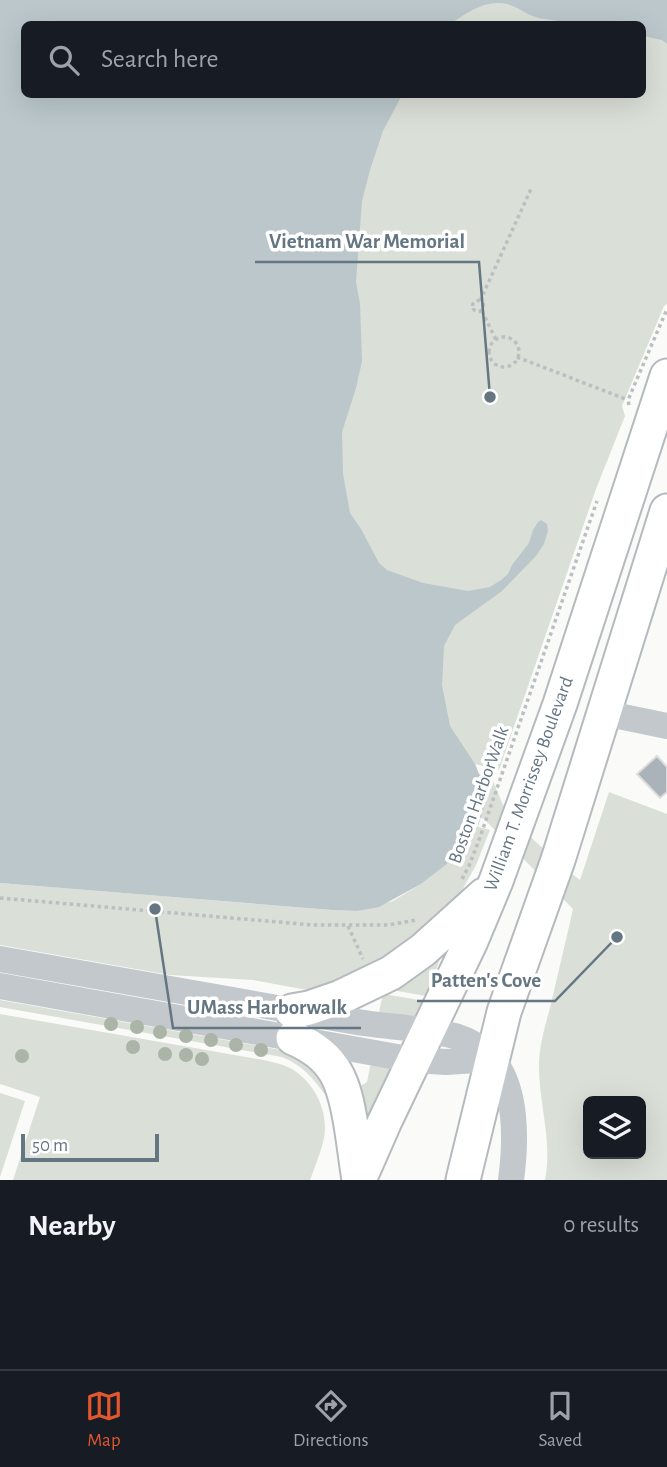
<!DOCTYPE html>
<html lang="en">
<head>
<meta charset="utf-8">
<style>
  body { margin:0; font-family:"Alegreya Sans",sans-serif; background:#242831; color:#f1f3f6 }
  .controls { position:absolute; right:21px; bottom:21px; display:grid; overflow:hidden; border-radius:10px; box-shadow:0 7px 28px #0002 }
  .controls button { width:63px; height:63px; display:grid; place-items:center; padding:0; border:0; border-bottom:2px solid #363941; background:#171b24; color:#f1f3f6; font:35px sans-serif }
  .scale { position:absolute; left:21px; bottom:18px; width:138px; box-sizing:border-box; padding-left:7px; border:4px solid #657683; border-top:0; font-size:19px; line-height:24px; white-space:nowrap; color:#657683; -webkit-text-stroke:5px #fff; paint-order:stroke }
  .list { margin:0; padding:0; list-style:none }
  h2 { display:flex; justify-content:space-between; align-items:center; height:91px; margin:0; padding:0 28px; font-size:30px }
  h2 small { font-size:23px; font-weight:400; color:#9ea1a6 }
  .icon { flex:none; width:38px; height:38px; fill:none; stroke:currentColor; stroke-width:2; stroke-linecap:round; stroke-linejoin:round }
  .map { position:relative; flex:none; width:667px; height:1180px; overflow:hidden }
  .search { position:absolute; background:#171b24; box-shadow:0 7px 28px #0002; left:21px; right:21px; top:21px; height:77px; display:flex; align-items:center; gap:18px; box-sizing:border-box; padding:0 24px; border-radius:10px; color:#9ea1a6; font-size:26px }
  .sheet { height:189px; background:#171b24 }
  nav { display:flex; justify-content:space-around; align-items:center; box-sizing:border-box; height:98px; border-top:2px solid #363941; background:#171b24; font-size:19px; color:#9ea1a6 }
  nav a { display:grid; justify-items:center; gap:4px }
  nav .on { color:#e4572e }
  .map>svg:first-child { display:block }
  .green { fill:#dadfd7; fill-rule:evenodd }
  .water { fill:#bbc7cb }
  .building { fill:#aab3b9; stroke:#dcdcda; stroke-width:2 }
  .lines { fill:none; stroke-linecap:round; stroke-linejoin:round }
  .major-casing { stroke:#b5babe; stroke-width:37 }
  .path { stroke:#bbbfc2; stroke-width:3.5; stroke-dasharray:3.5 3.5; stroke-linecap:butt }
  .minor { stroke:#c3c8cc; stroke-width:26 }
  .major { stroke:#fff; stroke-width:33 }
  .tree { fill:#aab4a7 }
  .labels { text-anchor:middle; dominant-baseline:central; stroke-width:7; stroke-linejoin:round; paint-order:stroke }
  .street-label { font-size:19px; fill:#657683; stroke:#fff }
  .leader { fill:none; stroke:#657683; stroke-width:2.5 }
  .callout-dot { fill:#657683; stroke:#fff; stroke-width:2.5 }
  .callout-label { font-size:21px; text-anchor:middle; font-weight:bold; fill:#657683; stroke:#fff; stroke-width:7; stroke-linejoin:round; paint-order:stroke }
</style>
</head>
<body>
<div class="map">
<svg width="667" height="1180" viewBox="0 0 667 1180">
  <rect width="100%" height="100%" fill="#fafaf8"/>
  <path class="green" d="M0,0H667V304L664,306L622,406L625,416L596,489L499,770L475,764L479,774L493,781L503,805L521,828L563,867L580,880L609,792L667,814V1180H545C553,1140 538,1102 539,1062C540,1042 546,1023 551,1004C558,972 566,941 573,909L484,819L471,814L215,893ZM24,24H642V94H24ZM588,1101H641V1154H588Z
    M468,824L490,830L476,865L454,905L422,944L318,992L253,980L170,975L0,945V883L332,910L357,911L393,901L421,884L447,864Z
    M443,951L426,996L386,989Z
    M383,994L425,1001L419,1013L414,1017L379,1012Z
    M0,1000L292,1052L318,1066L329,1095L326,1096C313,1078 302,1065 282,1057L0,1007Z
    M0,1014L258,1059C268,1061 280,1063 290,1068C314,1081 329,1111 324,1138C321,1152 315,1166 310,1180H13L40,1097L0,1084Z
    M371,1062L391,1068L393,1073L371,1117L366,1122L353,1091L367,1082Z
    M0,1093L25,1101L0,1177Z"/>
  <path class="water" d="M0,0H667V44L662,40L643,36L642,24C608,24 574,25 539,18C525,15 515,3 499,3C481,2 464,15 450,24H24V94L402,95L383,131L370,170L362,201L356,282L360,304L362,361L356,388L342,432L343,474L350,513L361,529L379,563L387,570L423,583L468,591L490,587L501,580L508,574L512,565L529,543L533,530L538,522L541,520L547,524L548,531L544,544L536,556L502,591L455,625L444,646L442,685L450,726L475,764L479,774L493,781L478,826L468,824L447,864L421,884L379,907L357,911L332,910L0,883Z"/>
  <path class="building" d="M657,756L667,767V792L660,798L637,774Z"/>
  <g class="lines">
    <g class="major-casing">
      <path id="major" d="M292,1011L309,1008L341,997L391,973L423,950L484,895
        M293,1038C336,1056 344,1082 351,1125C354,1143 356,1161 359,1180
        M359,1180L384,1123L471,941L496,881L560,704L667,376
        M463,1180L504,1012L558,860L667,511"/>
    </g>
    <path class="path" d="M472.5 306a5.5 5.5 0 1 1 11 0a5.5 5.5 0 1 1-11 0Z
      M480,301L531,189
      M482,311L496,340
      M489 352a15 15 0 1 1 30 0a15 15 0 1 1-30 0Z
      M517,357L628,400
      M629,405L628,400L667,309
      M462,879L469,866L479,840L597,501
      M0,898L313,925H388L416,920
      M348,926L363,959"/>
    <path class="minor" d="M604,713L667,726
      M0,959C115,979 230,999 345,1020C381,1027 419,1027 455,1036C468,1040 482,1048 491,1058C518,1087 516,1143 511,1180
      M0,986L414,1060L446,1062L492,1059"/>
    <use href="#major" class="major"/>
  </g>
  <g class="tree">
    <circle cx="111" cy="1024" r="7"/>
    <circle cx="137" cy="1027" r="7"/>
    <circle cx="160" cy="1032" r="7"/>
    <circle cx="186" cy="1036" r="7"/>
    <circle cx="211" cy="1040" r="7"/>
    <circle cx="236" cy="1045" r="7"/>
    <circle cx="133" cy="1047" r="7"/>
    <circle cx="261" cy="1050" r="7"/>
    <circle cx="165" cy="1054" r="7"/>
    <circle cx="186" cy="1055" r="7"/>
    <circle cx="22" cy="1056" r="7"/>
    <circle cx="202" cy="1059" r="7"/>
  </g>
  <g class="labels">
    <g class="street-label">
      <text transform="translate(529 784) rotate(-70)">William T. Morrissey Boulevard</text>
      <text transform="translate(479 795) rotate(-70)">Boston HarborWalk</text>
    </g>
  </g>
  <path class="leader" d="M490 397L479 262H255M617 937L555 1001H417M155 909L173 1028H361"/>
  <g class="callout-dot">
    <circle cx="490" cy="397" r="7"/>
    <circle cx="617" cy="937" r="7"/>
    <circle cx="155" cy="909" r="7"/>
  </g>
  <g class="callout-label">
    <text x="367" y="248">Vietnam War Memorial</text>
    <text x="486" y="987">Patten's Cove</text>
    <text x="267" y="1014">UMass Harborwalk</text>
  </g>
</svg>
<div class="controls">
<button><svg class="icon" aria-label="layers" viewBox="0 0 24 24"><path d="M12 4l9 5-9 5-9-5zM3 14l9 5 9-5"/></svg></button>
</div>
<div class="scale">50 m</div>
<div class="search"><svg class="icon" aria-label="search" viewBox="0 0 24 24"><circle cx="10" cy="10" r="6"/><path d="M15 15l6 6"/></svg>Search here</div>
</div>
<section class="sheet">
<h2>Nearby<small>0 results</small></h2>
<ul class="list">
</ul>
</section>
<nav>
<a class="on"><svg class="icon" aria-label="map" viewBox="0 0 24 24"><path d="M3 6l6-2 6 2 6-2v14l-6 2-6-2-6 2zM9 4v14M15 6v14"/></svg>Map</a>
<a><svg class="icon" aria-label="directions" viewBox="0 0 24 24"><path d="M12 3l9 9-9 9-9-9zM9 14v-3h6M13 9l2 2-2 2"/></svg>Directions</a>
<a><svg class="icon" aria-label="saved" viewBox="0 0 24 24"><path d="M7 4h10v16l-5-4-5 4z"/></svg>Saved</a>
</nav>
</body>
</html>
